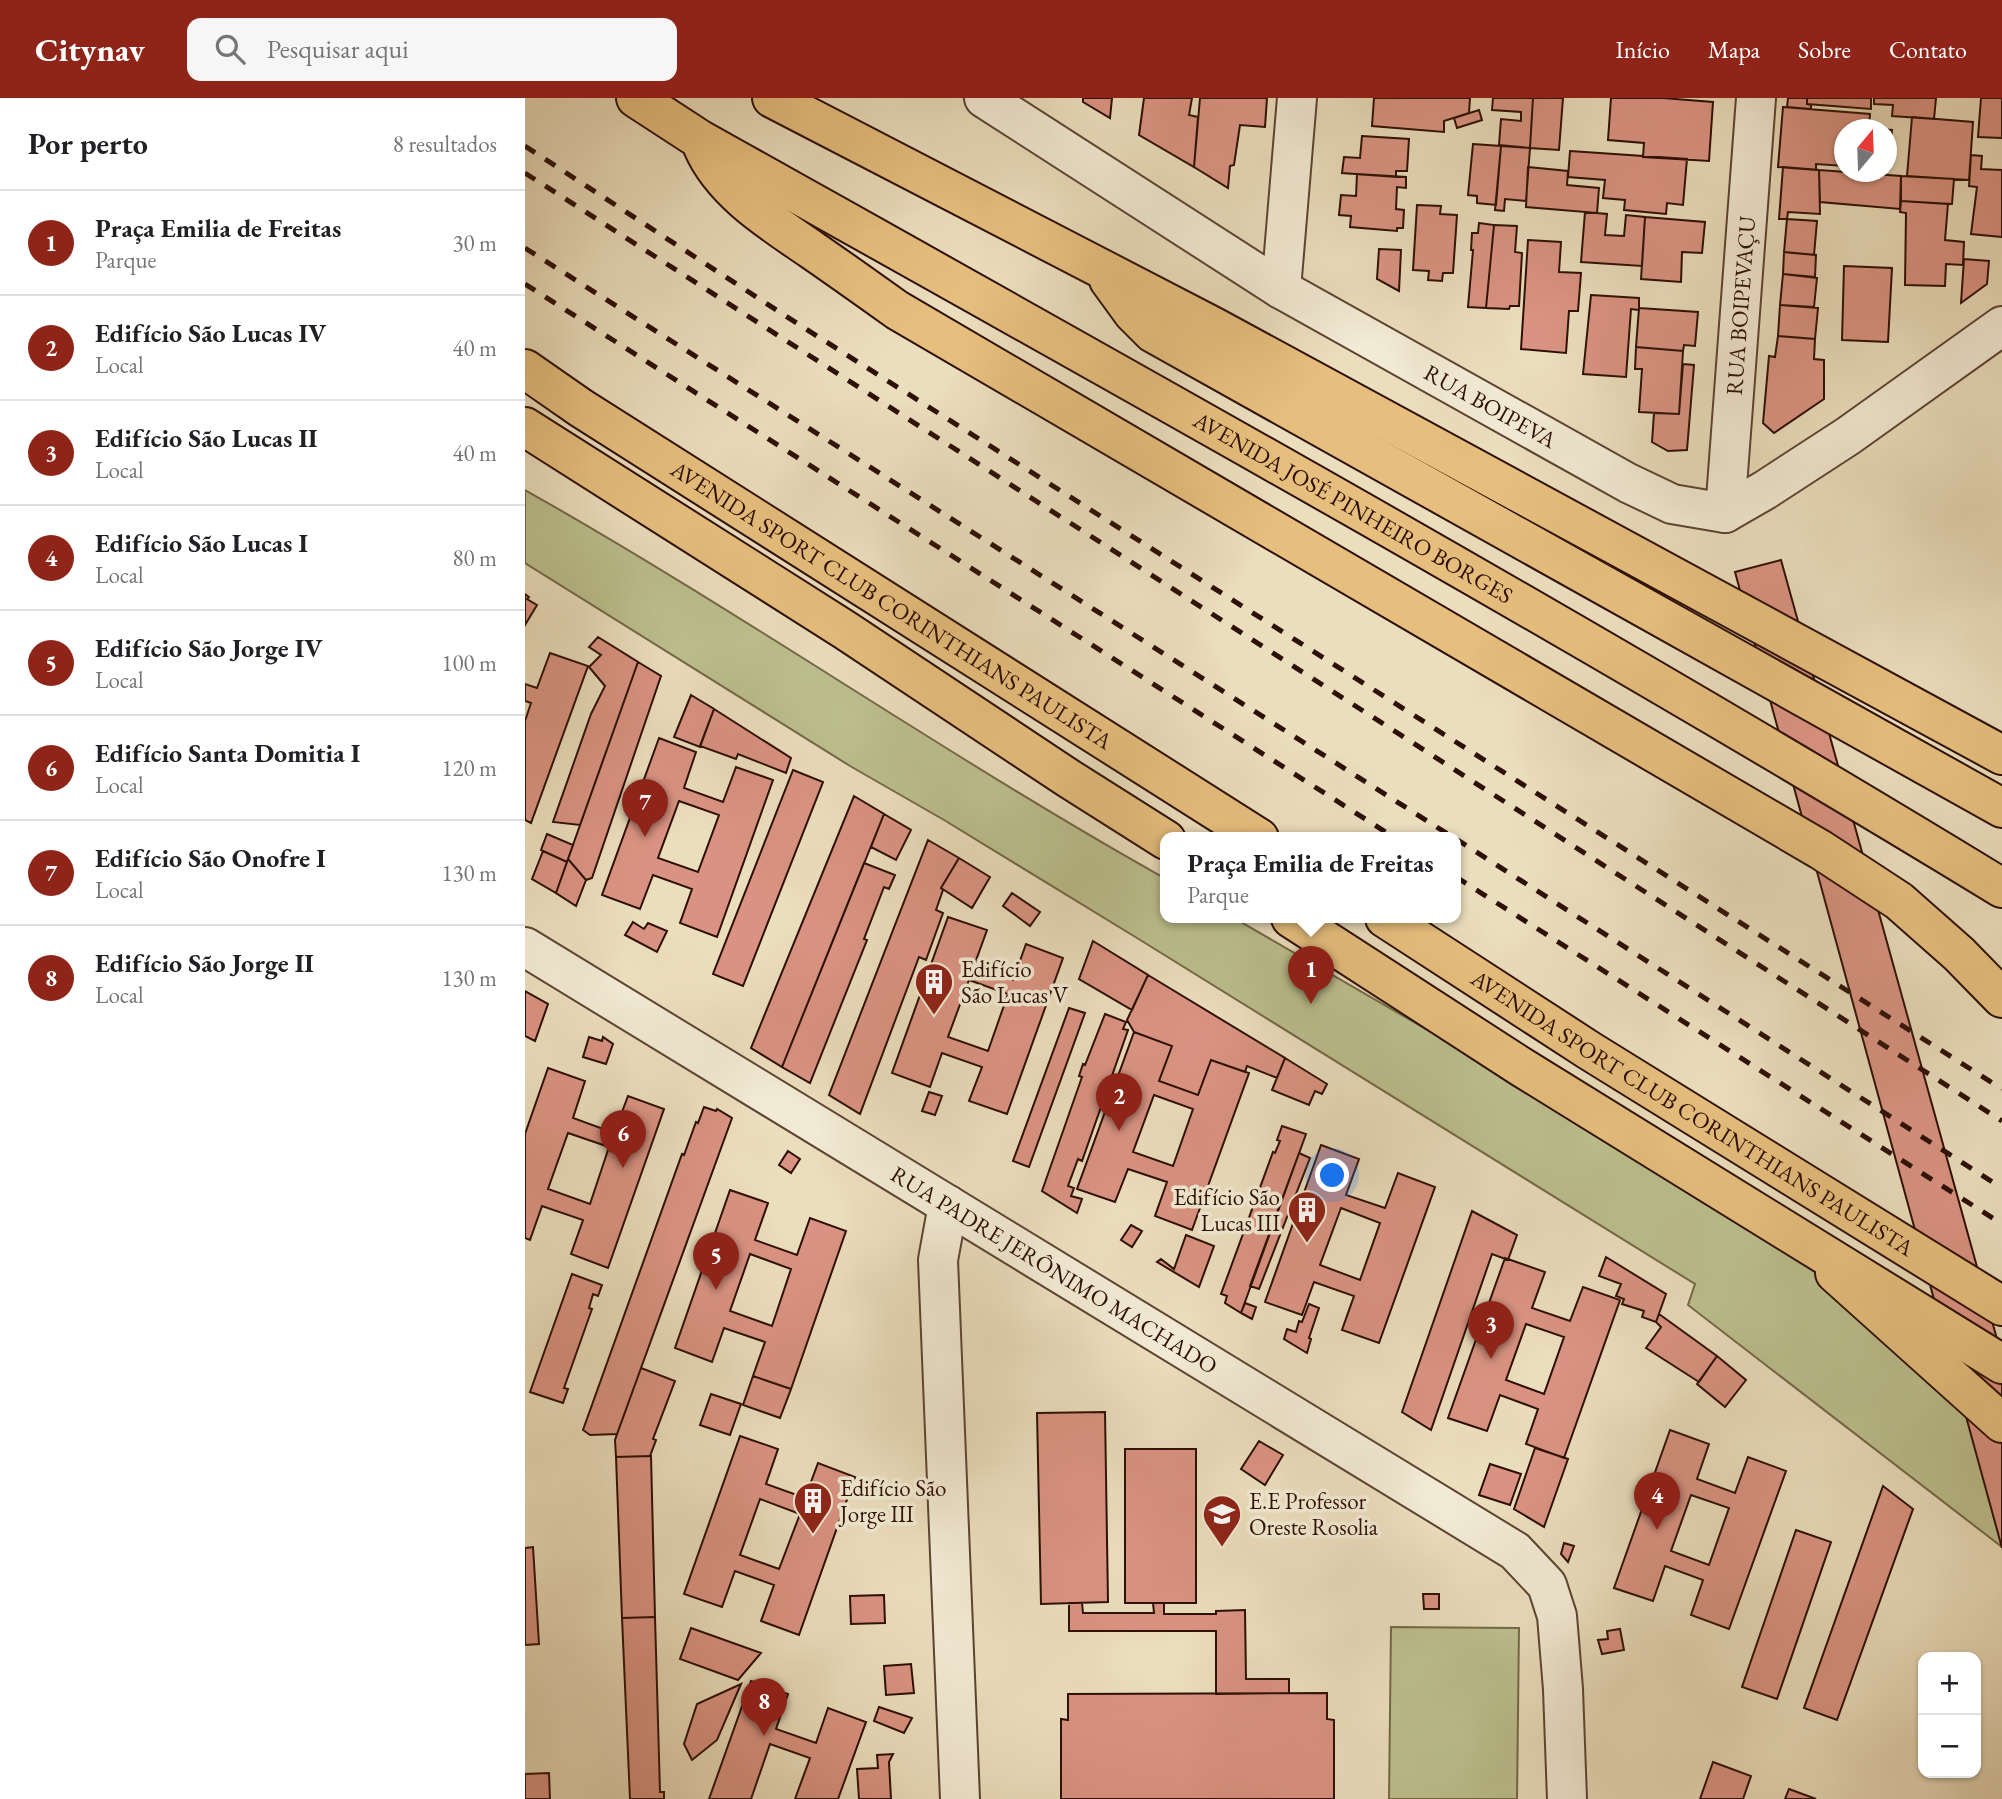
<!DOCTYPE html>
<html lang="pt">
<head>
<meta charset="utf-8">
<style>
  body { margin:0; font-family:"EB Garamond",serif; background:#f6f6f6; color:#202124 }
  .controls { position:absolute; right:21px; bottom:21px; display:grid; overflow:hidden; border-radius:14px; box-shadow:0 2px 5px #0004 }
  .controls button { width:63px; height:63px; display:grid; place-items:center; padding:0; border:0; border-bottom:2px solid #e0e0e0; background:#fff; color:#202124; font:35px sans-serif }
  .compass { position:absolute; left:1309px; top:21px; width:63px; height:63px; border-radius:50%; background:#fff; box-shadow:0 2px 5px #0004; rotate:19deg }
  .you { position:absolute; left:808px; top:1078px; width:24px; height:24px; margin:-18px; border:5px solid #fff; border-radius:50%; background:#1a73e8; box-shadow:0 0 0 10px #1a73e833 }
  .badge { display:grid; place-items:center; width:46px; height:46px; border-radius:50%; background:#8f2418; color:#fff; font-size:23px; font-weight:700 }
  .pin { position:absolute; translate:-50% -58px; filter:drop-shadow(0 2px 4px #0008) }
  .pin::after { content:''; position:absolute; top:37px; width:24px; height:21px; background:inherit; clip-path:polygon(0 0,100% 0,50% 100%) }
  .popup { position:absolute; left:635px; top:734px; width:301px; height:91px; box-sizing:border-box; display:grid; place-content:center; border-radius:14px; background:#fff; filter:drop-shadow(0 2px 5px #0005); font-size:23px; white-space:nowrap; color:#757577 }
  .popup b { font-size:26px; color:#202124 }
  .popup::after { content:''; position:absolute; left:50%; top:100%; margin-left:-14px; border:14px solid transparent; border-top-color:#fff }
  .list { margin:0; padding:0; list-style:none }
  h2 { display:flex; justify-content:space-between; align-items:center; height:91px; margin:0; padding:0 28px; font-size:30px }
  h2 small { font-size:23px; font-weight:400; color:#757577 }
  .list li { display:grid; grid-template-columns:46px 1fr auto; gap:21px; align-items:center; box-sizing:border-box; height:105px; padding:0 28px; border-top:2px solid #e0e0e0 }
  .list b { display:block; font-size:26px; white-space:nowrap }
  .list p { margin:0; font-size:23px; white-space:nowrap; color:#757577 }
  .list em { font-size:23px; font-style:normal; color:#757577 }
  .icon { flex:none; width:38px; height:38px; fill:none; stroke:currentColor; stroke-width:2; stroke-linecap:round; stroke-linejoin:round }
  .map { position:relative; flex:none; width:1477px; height:1701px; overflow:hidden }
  header { display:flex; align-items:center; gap:42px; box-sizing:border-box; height:98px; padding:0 35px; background:#8f2418; color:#fff }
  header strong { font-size:33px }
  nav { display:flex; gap:38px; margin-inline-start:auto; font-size:24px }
  .search { width:490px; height:63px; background:#f6f6f6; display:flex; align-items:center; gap:18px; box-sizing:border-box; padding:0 24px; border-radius:14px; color:#757577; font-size:26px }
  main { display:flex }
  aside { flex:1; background:#fff }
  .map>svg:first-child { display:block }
  .green { fill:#bcc08e; stroke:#746849; stroke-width:2 }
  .building { fill:#da9382; stroke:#2d0f04; stroke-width:2; fill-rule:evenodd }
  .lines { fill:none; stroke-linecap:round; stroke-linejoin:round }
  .street-casing { stroke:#5c4332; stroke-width:42 }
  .primary-casing { stroke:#2d0f04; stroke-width:42 }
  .highway-casing { stroke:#2d0f04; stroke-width:42 }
  .street { stroke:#f2ead4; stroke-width:38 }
  .primary { stroke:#e6bf7e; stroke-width:38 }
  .highway { stroke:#e6bf7e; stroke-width:38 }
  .rail { stroke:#2d0f04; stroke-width:5; stroke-dasharray:12 12; stroke-linecap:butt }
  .labels { text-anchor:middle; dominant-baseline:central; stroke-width:7; stroke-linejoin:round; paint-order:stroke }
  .street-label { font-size:23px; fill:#2d0f04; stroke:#f2ead4 }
  .poi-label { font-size:23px; fill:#2d0f04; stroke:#f2ead4; text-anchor:start }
</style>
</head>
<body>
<header>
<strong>Citynav</strong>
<div class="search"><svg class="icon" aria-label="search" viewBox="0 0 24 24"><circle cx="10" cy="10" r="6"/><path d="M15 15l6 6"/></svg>Pesquisar aqui</div>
<nav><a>Início</a><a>Mapa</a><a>Sobre</a><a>Contato</a></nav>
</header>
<main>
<aside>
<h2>Por perto<small>8 resultados</small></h2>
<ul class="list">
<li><span class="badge">1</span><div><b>Praça Emilia de Freitas</b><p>Parque</p></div><em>30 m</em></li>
<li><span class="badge">2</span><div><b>Edifício São Lucas IV</b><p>Local</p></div><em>40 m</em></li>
<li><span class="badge">3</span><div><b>Edifício São Lucas II</b><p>Local</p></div><em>40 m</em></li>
<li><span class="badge">4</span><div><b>Edifício São Lucas I</b><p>Local</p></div><em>80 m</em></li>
<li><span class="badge">5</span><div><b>Edifício São Jorge IV</b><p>Local</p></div><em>100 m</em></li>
<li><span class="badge">6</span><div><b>Edifício Santa Domitia I</b><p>Local</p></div><em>120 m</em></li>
<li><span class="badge">7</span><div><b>Edifício São Onofre I</b><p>Local</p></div><em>130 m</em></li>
<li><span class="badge">8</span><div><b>Edifício São Jorge II</b><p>Local</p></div><em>130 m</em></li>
</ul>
</aside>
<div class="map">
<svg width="1477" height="1701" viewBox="0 0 1477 1701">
  <rect width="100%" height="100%" fill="#ebdebd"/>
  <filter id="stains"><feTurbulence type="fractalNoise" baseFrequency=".00286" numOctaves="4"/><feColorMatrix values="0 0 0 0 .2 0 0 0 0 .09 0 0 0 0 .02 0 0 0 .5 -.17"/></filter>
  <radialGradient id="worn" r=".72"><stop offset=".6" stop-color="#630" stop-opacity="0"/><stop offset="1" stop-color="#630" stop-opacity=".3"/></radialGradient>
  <path class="green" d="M0,392C218,515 423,659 641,781V820H709L932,949L1477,1291V1449L1163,1207L1170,1186L612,840L419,722L325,668L0,465Z
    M866,1529L994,1530L992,1701H864Z"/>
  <path class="building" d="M558,0H587L585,20L558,4Z
    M619,0H667L664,17L673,19L669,69L614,37Z
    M675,0H742L740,29L715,27L709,67L705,68L703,90L669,69Z
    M849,0H945L944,15L919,23V34L847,28Z
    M968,0H1008L1005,50L974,47L976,21L996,23V14L967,12Z
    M1008,0H1038L1034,52L1005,50Z
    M1086,0H1138L1188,4L1184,63L1118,59L1119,45L1083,42Z
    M1263,0H1282V6L1286,7V11L1262,9Z
    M1282,0H1346V11L1282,6Z
    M1349,0H1411L1409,21L1367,18L1368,7L1349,6Z
    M1456,0H1477V40L1453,39Z
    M1258,9L1345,16L1344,30L1367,32L1364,72H1362V32H1320V68L1291,66V72L1253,69Z
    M954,12L957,22L932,30L929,20Z
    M1387,19L1448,24L1444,82L1382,78Z
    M837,38L884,41L882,73H871V79L817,75L819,59L835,60Z
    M948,46L976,48L971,107L952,105V98L943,97Z
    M976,48L1005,50L1001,103L980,101L979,113L970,112Z
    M1045,53L1162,61L1158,107L1142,105L1141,116L1099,112L1100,102L1078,100L1080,82L1043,79Z
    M1446,57L1457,58L1456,71L1477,72V139L1446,136L1452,89L1444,88Z
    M1003,69L1043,73L1042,87L1074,90L1072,115L1001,109Z
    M1258,69L1294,72L1295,116L1263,114L1262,121H1254Z
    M1294,72L1376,78L1375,111L1295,104Z
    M832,76L881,79V90L872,89L871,111L879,112L878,130H872V133L825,129L826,118L814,117L816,97L831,98Z
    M1376,78L1429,81L1427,106L1376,103Z
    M1376,103L1423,106L1420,142L1439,144L1438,167L1421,166L1420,188L1380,187L1381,115L1375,114Z
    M892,107L916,108L915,116L932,117L928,175H918L917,183L903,182L904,173L888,172Z
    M1060,114L1082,116L1080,137L1099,138L1101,117L1120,119L1117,168L1056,164Z
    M1120,119L1180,124L1177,155L1157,154L1156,184L1116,181Z
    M1262,121L1292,123L1289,157L1259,154Z
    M954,125L969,127L961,210L943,209L948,152H946L947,135H953Z
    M969,127L992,128L990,154L997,155L994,208H985L984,211L961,210Z
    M1003,142L1036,144L1034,174L1056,175L1053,213H1044L1041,255L996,251Z
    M854,151L876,152L874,193L852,181Z
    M1259,154L1291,157L1290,179L1258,176Z
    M1439,161L1464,163L1462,186L1436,205Z
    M1319,168L1367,170L1363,244L1317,242Z
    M1258,176L1292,180L1289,209L1255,207Z
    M1066,197L1114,200V212L1106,211L1101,279L1058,276Z
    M1255,207L1293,210L1290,241L1253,238Z
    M1114,210L1173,214L1170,248L1159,247L1158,253L1111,249Z
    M1253,238L1290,241L1289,261L1299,262V301L1249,335L1238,325L1244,258L1250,259Z
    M1111,249L1158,253L1154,316L1114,314L1117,271H1110Z
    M1158,266L1169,267L1162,352L1143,353L1127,344L1129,315L1154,316Z
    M1256,462L1477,1259V1450L1210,474Z
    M0,496L4,499L2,501L12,507L0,527Z
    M73,539L113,564L55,727L28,724L66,616L80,588L64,569L76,557L64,549Z
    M25,555L63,568L6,725L0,722V623L6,605L0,603V586L12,590Z
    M113,564L136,578L67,780L61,782L43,761Z
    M166,597L189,611L175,649L149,639Z
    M189,611L266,660L261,675L213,656L211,661L175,648Z
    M134,640L171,654L159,690L198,704L211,669L248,682L192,839L155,825L167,791L128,777L115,811L77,797ZM154,703L194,717L173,774L133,760Z
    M268,672L298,684L218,888L188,876Z
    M329,698L359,716L257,969L226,950Z
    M359,716L386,732L371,762L346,749Z
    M22,736L48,747L42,764L16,752Z
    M403,742L434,760L416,790L418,792L411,812L418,815L401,862L394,859L335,1016L304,997Z
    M18,753L42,764L31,795L7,781Z
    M434,760L465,779L447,810L416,790Z
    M43,761L61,782L51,808L31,795Z
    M339,765L370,777L364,791L359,789L339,841L342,842L285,985L257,969Z
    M487,795L515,814L505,828L478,808Z
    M423,819L462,832L449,868L488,882L501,846L538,860L482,1016L444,1003L457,969L417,955L405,989L367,975ZM444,882L483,896L463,953L423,939Z
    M108,824L119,831L123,825L142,833L132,854L100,837Z
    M568,843L623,877L607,912L554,881Z
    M623,877L760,960L752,980L722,968L720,974L686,962L673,997L634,983L647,948L609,934L602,922Z
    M0,893L23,906L10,943L0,938Z
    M544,910L560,915L504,1069L488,1063Z
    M580,916L601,924L598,931L603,932L557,1063L553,1061L543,1088L549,1090L546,1098L557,1101L552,1115L517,1093L557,979L554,978L558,966L560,967Z
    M609,934L647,948L634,983L673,997L686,962L724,975L667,1132L630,1118L642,1084L603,1071L590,1104L552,1091ZM629,997L668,1011L648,1068L608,1054Z
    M64,939L77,943L78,939L88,946L81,966L58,959Z
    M760,960L802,986L797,996L790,993L784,1007L747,992Z
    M23,970L60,983L48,1020L89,1035L103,998L139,1011L83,1170L46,1156L58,1122L17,1108L5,1142L0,1140V1036ZM43,1035L84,1049L65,1106L23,1091Z
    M404,994L417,998L410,1017L397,1013Z
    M179,1009L191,1013L192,1011L207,1020L92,1336L65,1337L58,1332L157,1056L159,1057L171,1024L173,1025Z
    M757,1028L781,1036L716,1215L700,1205L702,1198L696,1196L748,1054L750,1055L755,1043L752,1042Z
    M796,1047L834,1061L821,1097L860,1110L873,1075L910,1089L854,1245L817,1232L829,1198L789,1184L777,1217L740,1204ZM816,1110L855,1125L835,1182L795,1167Z
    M263,1053L275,1061L266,1075L254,1067Z
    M774,1055L785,1060L734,1191L725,1188Z
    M205,1092L243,1105L230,1142L272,1157L285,1120L321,1133L266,1291L228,1278L240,1244L199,1230L187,1264L150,1250ZM225,1156L266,1171L247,1228L205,1213Z
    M947,1113L992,1137L983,1162L967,1156L906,1332L877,1314Z
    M606,1127L617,1133L607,1149L596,1142Z
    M661,1137L689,1148L674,1189L632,1164L636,1161L649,1171Z
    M1081,1159L1141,1196L1131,1224L1117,1219L1119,1213L1097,1206L1099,1201L1091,1198L1096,1186L1074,1178Z
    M980,1160L1020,1174L1007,1210L1045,1223L1058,1189L1095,1202L1039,1360L1001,1346L1013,1311L975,1297L962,1333L923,1320ZM1001,1226L1039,1239L1019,1296L981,1282Z
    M47,1176L77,1187L73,1198L68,1196L64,1210L67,1211L39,1290L43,1291L38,1305L5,1294Z
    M720,1205L731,1209L727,1221L716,1215Z
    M784,1206L794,1210L784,1240L786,1241L782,1255L759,1241L762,1231L771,1234L774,1223L777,1224Z
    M1134,1216L1192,1258L1174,1284L1121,1250L1136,1229L1131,1224Z
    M1192,1258L1221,1282L1200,1309L1172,1286Z
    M116,1270L150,1283L128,1341L131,1342L125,1358L91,1359L90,1342Z
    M228,1278L266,1291L255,1320L218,1307Z
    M186,1296L216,1306L205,1337L175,1327Z
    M580,1314L583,1504L516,1506L512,1315Z
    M1145,1332L1184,1346L1172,1381L1210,1395L1223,1359L1261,1373L1204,1531L1166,1517L1178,1482L1140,1468L1128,1503L1089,1490ZM1166,1397L1204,1410L1184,1467L1146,1453Z
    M215,1338L253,1351L241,1386L280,1400L293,1365L330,1379L274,1537L236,1523L249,1487L210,1473L197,1509L159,1496ZM235,1401L275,1416L254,1471L215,1457Z
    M734,1343L758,1357L740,1387L716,1371Z
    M1010,1350L1043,1361L1019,1429L989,1411Z
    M600,1351H671V1505H600Z
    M126,1358L130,1519L97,1520L91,1359Z
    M965,1366L996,1376L985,1407L954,1397Z
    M1358,1388L1388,1411L1312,1622L1279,1610Z
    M1271,1432L1306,1444L1252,1601L1217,1589Z
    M1039,1445L1049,1448L1043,1464L1036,1456Z
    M8,1449L14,1546L0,1547V1450Z
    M898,1496H914V1511H899Z
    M359,1497L360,1525L326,1526L325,1498Z
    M544,1505H557L558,1515H629L628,1505H639V1516H691V1513L720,1512L721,1581H764V1595L691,1596V1533H544Z
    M130,1519L135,1694H139V1701H105L97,1520Z
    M166,1530L236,1555L213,1582L155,1561Z
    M1095,1531L1099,1552L1077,1556L1073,1542L1083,1541L1082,1533Z
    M386,1566L389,1595L361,1597L359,1568Z
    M226,1583L263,1596L251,1631L291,1645L303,1610L341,1624L313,1701H270L285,1660L245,1646L226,1701H184Z
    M216,1586L192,1642L167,1662L159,1646L172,1606Z
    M802,1595V1621L809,1622V1701H536V1621L543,1622V1596Z
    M354,1609L387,1620L379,1635L349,1623Z
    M368,1656L364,1664L366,1701H334L332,1671L353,1670L352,1657Z
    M1188,1664L1226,1678L1218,1701H1175Z
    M24,1675L25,1701H0V1676Z
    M1264,1691L1291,1701H1260Z"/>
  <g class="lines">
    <g class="street-casing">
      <g id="street">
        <path id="s1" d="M459,0L756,191L1103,385L1147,406L1200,415L1240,392L1323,338L1477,228"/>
        <path d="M756,191L772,0"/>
        <path id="s2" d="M1200,415L1231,0"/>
        <path id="s3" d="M0,849L990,1453L1022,1487L1032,1518L1038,1591L1042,1701"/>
        <path d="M423,1107L413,1162L435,1701"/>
      </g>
    </g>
    <g class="primary-casing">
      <g id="primary">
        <path id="s4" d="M111,0L174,41C611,286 1049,529 1477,790"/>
        <path d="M247,0L689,229L1477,657"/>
        <path d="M178,49C198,95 248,125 287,152C316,172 344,192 372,212L1296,752L1374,803L1434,856L1477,900"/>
        <path d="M584,182L608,215L628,235L1477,710"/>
        <path d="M1310,1175L1477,1325"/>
      </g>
    </g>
    <g class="highway-casing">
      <g id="highway">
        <path id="s5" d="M0,271L56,310L734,740"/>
        <path d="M0,329L320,532L543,680L641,742"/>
        <path d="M766,820L998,970L1477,1266"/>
        <path id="s6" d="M860,820L1065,953L1477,1208"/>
      </g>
    </g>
    <use href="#street" class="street"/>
    <use href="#primary" class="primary"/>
    <use href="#highway" class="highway"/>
    <path class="rail" d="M0,48L259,217L1477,991
      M0,75L1477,1023
      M0,150L929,740
      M0,186L870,740
      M931,741L1477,1090
      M931,779L1477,1126"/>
  </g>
  <defs>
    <g id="building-pin" transform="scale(2.0125)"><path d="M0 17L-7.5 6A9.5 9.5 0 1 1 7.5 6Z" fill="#8f2418" stroke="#f2ead4"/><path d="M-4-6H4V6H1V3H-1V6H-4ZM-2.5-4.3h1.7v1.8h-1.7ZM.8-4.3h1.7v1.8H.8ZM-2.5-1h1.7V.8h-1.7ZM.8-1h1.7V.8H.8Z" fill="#fff"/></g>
    <g id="school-pin" transform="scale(2.0125)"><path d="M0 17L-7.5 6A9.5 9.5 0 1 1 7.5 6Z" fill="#8f2418" stroke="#f2ead4"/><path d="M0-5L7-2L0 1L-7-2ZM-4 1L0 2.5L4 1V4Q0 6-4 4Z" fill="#fff"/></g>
  </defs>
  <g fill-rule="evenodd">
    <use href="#building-pin" x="409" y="884"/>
    <use href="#building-pin" x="782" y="1112"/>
    <use href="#building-pin" x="288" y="1403"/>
    <use href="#school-pin" x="697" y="1416"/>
  </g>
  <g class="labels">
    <g class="street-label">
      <text stroke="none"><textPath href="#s2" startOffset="208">RUA BOIPEVAÇU</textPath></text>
      <text stroke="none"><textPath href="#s1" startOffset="593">RUA BOIPEVA</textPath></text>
      <text stroke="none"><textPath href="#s4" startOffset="826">AVENIDA JOSÉ PINHEIRO BORGES</textPath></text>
      <text stroke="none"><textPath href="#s5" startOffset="436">AVENIDA SPORT CLUB CORINTHIANS PAULISTA</textPath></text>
      <text stroke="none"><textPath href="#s6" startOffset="364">AVENIDA SPORT CLUB CORINTHIANS PAULISTA</textPath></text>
      <text stroke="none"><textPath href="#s3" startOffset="620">RUA PADRE JERÔNIMO MACHADO</textPath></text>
    </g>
    <g class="poi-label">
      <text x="436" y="871">Edifício<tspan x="436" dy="26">São Lucas V</tspan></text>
      <text x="755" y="1099" text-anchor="end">Edifício São<tspan x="755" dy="26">Lucas III</tspan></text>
      <text x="315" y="1390">Edifício São<tspan x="315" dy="26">Jorge III</tspan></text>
      <text x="724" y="1403">E.E Professor<tspan x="724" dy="26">Oreste Rosolia</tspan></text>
    </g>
  </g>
  <rect width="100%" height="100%" filter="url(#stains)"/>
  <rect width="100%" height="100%" fill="url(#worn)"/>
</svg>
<div class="controls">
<button>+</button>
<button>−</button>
</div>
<svg class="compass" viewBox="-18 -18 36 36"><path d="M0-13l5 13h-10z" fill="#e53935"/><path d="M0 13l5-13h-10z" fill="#757577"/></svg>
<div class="you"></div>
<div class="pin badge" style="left:786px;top:906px">1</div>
<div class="popup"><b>Praça Emilia de Freitas</b>Parque</div>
<div class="pin badge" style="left:594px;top:1033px">2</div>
<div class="pin badge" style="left:966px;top:1261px">3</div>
<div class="pin badge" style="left:1132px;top:1432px">4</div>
<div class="pin badge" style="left:191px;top:1192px">5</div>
<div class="pin badge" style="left:98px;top:1070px">6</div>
<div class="pin badge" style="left:120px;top:739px">7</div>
<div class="pin badge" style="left:239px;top:1638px">8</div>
</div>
</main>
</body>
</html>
